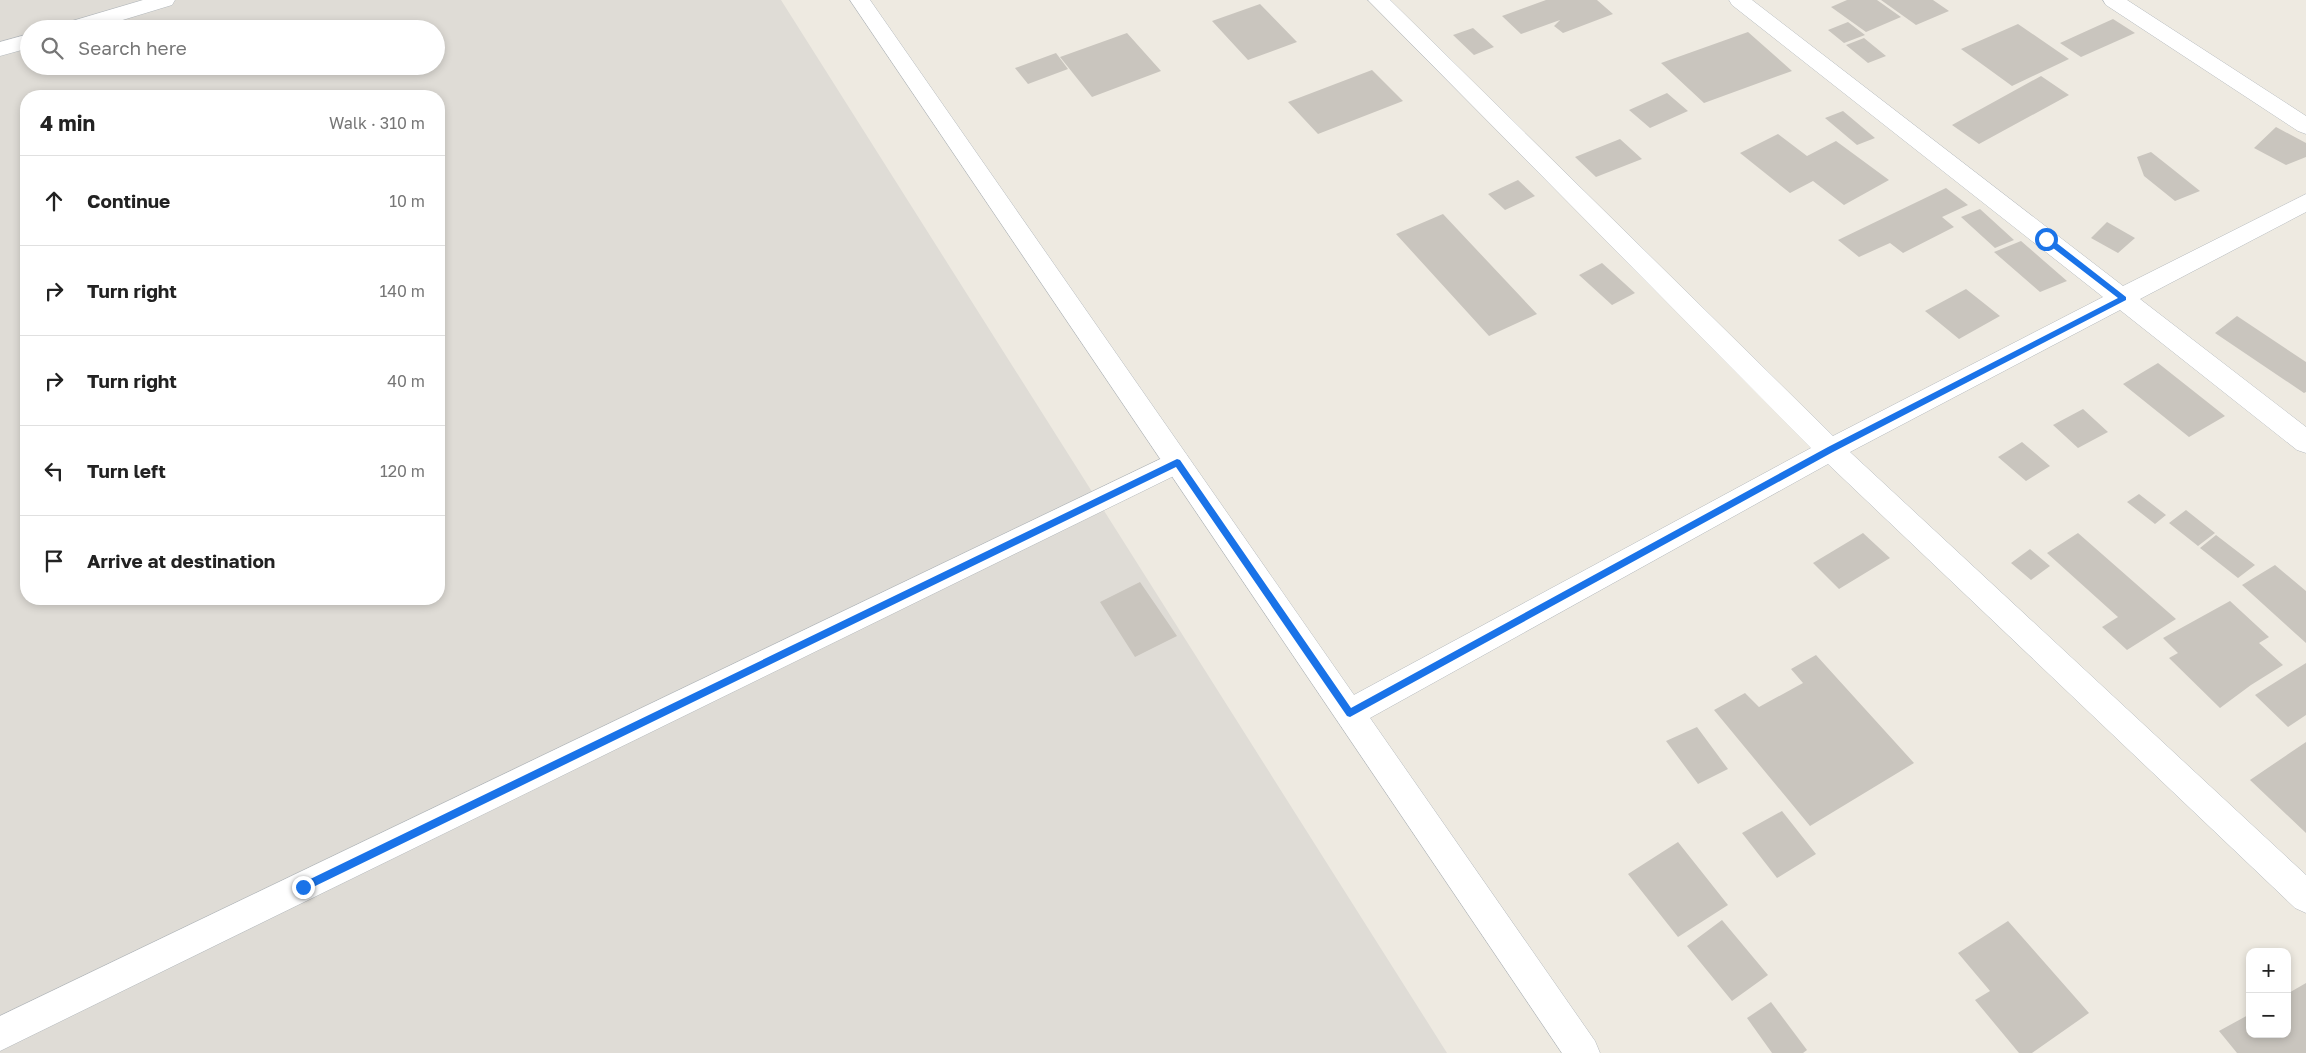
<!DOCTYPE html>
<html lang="en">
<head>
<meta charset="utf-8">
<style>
  body { margin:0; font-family:"Golos Text",sans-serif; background:#f2f2f2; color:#222 }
  .controls { position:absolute; right:15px; bottom:15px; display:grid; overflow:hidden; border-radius:10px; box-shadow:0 2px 8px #0003 }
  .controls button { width:45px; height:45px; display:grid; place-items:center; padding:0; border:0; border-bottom:1px solid #e0e0e0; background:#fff; color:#222; font:25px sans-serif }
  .stop { position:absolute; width:15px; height:15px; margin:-11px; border:4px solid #1a73e8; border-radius:50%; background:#fff }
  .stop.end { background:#1a73e8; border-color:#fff; box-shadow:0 1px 5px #0008 }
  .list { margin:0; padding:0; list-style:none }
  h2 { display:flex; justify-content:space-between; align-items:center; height:65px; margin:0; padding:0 20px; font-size:21px }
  h2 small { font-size:16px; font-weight:400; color:#767676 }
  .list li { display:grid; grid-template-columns:32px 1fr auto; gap:15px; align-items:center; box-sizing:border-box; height:90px; padding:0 20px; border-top:1px solid #e0e0e0 }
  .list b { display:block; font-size:19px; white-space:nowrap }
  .list em { font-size:16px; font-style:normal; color:#767676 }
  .icon { flex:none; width:28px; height:28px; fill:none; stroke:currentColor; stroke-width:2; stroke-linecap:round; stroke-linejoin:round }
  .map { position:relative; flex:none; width:2306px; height:1053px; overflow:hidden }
  .search { position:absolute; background:#fff; box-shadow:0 2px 8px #0003; left:20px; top:20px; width:425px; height:55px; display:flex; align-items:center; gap:12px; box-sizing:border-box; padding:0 18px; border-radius:28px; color:#767676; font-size:19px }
  .panel { position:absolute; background:#fff; box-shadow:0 2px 8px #0003; left:20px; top:90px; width:425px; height:515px; border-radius:20px }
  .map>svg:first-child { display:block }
  .industrial { fill:#dfdcd6; fill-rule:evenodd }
  .building { fill:#c9c5be }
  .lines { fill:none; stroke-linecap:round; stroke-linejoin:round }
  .service-casing { stroke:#b4b9bd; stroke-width:1 }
  .minor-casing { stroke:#b4b9bd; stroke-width:1 }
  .tertiary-casing { stroke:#b4b9bd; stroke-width:1 }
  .service { fill:#fff; fill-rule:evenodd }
  .minor { fill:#fff; fill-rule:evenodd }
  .tertiary { fill:#fff; fill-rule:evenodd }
  .route { fill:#1a73e8 }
</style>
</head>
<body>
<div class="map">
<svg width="2306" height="1053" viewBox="0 0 2306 1053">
  <rect width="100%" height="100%" fill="#eeeae1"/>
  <path class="industrial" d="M0,0H781L1447,1053H0ZM29,29H436V66H29ZM26,96H439V599H26Z"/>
  <path class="building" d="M1546,0H1597L1613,14L1563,33L1554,26L1560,20L1521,34L1502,16Z
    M1847,0H1877L1901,17L1866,32L1831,7Z
    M1881,0H1933L1949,11L1916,25Z
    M1260,4L1297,42L1248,60L1212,21Z
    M2113,19L2135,33L2081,57L2060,43Z
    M1848,22L1865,35L1844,43L1828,30Z
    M2018,24L2069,59L2012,86L1961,49Z
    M1473,28L1494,47L1474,55L1453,35Z
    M1748,32L1792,71L1704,103L1661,63Z
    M1127,33L1161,71L1092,97L1060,57Z
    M1864,38L1886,56L1868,63L1846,45Z
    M1056,53L1068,69L1028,84L1015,68Z
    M1372,70L1403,101L1318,134L1288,102Z
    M2041,76L2069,95L1979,144L1952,125Z
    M1667,93L1688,111L1650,128L1629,110Z
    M1843,111L1875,138L1857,145L1825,118Z
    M2276,127L2306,143V157L2286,165L2254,148Z
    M1778,134L1807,156L1836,141L1889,180L1844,205L1813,181L1790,193L1740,153Z
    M1620,139L1642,159L1596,177L1575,157Z
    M2151,152L2170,167L2200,191L2175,201L2144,176L2137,157Z
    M1518,180L1535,196L1505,210L1488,194Z
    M1946,188L1968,205L1942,217L1954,227L1903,253L1890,243L1859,257L1838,240Z
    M1980,209L2014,240L1995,248L1961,217Z
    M1443,214L1537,314L1489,336L1396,234Z
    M2107,222L2135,238L2118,253L2091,238Z
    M2021,241L2067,281L2040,292L1994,252Z
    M1602,263L1635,293L1612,305L1579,275Z
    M1966,289L2000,316L1959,339L1925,311Z
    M2237,316L2306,362V392L2304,393L2215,333Z
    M2158,363L2225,416L2189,437L2123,384Z
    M2083,409L2108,432L2078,448L2053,425Z
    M2022,442L2050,466L2026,481L1998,457Z
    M2139,494L2166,515L2155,524L2127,502Z
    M2186,510L2215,533L2198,546L2169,523Z
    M1863,533L1890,558L1839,589L1813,563Z
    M2078,533L2176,619L2127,650L2102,627L2118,617L2047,553Z
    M2216,535L2255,565L2238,578L2200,548Z
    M2030,549L2050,566L2031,580L2011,563Z
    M2275,565L2306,591V643L2242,585Z
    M1140,582L1177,636L1135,657L1100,602Z
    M2230,601L2269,637L2259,643L2283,665L2251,685L2220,708L2169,658L2178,653L2163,638Z
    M1816,655L1914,763L1810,826L1714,710L1745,693L1759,707L1803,683L1791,669Z
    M2306,663V715L2288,727L2255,695Z
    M1697,727L1728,769L1698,784L1666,741Z
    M2306,742V833L2250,780Z
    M1782,811L1816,854L1777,878L1742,833Z
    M1678,842L1728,905L1678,937L1628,874Z
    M1722,920L1768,975L1732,1001L1687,946Z
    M2008,921L2089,1013L2032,1053H2019L1975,1000L1990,991L1958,953Z
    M2306,983V1053H2237L2219,1031L2250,1014V1034H2287V994Z
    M1771,1002L1807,1050L1803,1053H1772L1747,1018Z"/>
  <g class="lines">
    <g class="service-casing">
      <path id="service" d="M143,0H175L172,5L93,29H59L62,24Z
        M29,34V48L0,56V42Z
        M1177,451L1186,454L1190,462L1186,470L0,1051V1016Z"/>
    </g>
    <g class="minor-casing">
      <path id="minor" d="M1368,0H1390L1833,436L2103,297L1732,5L1729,0H1752L2123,286L2306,194V212L2140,299L2306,427V453L2297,450L2120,310L1850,452L2306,875V913L2295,908L1828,464L1361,723L1350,727L1339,723L1335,713L1339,703L1811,448Z
        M2103,0H2127L2306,116V134L2298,131L2106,5Z"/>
    </g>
    <g class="tertiary-casing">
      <path id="tertiary" d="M850,0H870L1595,1041L1600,1053H1562Z"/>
    </g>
    <use href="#service" class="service"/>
    <use href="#minor" class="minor"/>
    <use href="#tertiary" class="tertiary"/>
  </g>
  <path class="route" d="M2044,237H2049L2126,297V300L1833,452L1350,717L1347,716L1176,467L307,890H300L298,887L300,884L1177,459L1180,460L1351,708L1828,447L2118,298L2044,241Z"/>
</svg>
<div class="controls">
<button>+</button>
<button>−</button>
</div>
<div class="stop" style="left:2046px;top:239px"></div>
<div class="stop end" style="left:303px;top:887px"></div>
<div class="search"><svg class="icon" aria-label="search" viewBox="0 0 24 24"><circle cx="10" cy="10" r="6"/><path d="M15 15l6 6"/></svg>Search here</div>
<section class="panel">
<h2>4 min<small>Walk · 310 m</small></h2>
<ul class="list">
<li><svg class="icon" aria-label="ahead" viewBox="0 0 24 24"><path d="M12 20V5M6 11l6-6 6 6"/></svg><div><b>Continue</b></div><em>10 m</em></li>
<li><svg class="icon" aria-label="right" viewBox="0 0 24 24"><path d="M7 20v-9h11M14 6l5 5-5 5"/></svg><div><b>Turn right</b></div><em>140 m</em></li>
<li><svg class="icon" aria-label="right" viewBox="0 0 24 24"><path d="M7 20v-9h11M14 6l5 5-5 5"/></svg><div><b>Turn right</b></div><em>40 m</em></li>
<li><svg class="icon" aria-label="left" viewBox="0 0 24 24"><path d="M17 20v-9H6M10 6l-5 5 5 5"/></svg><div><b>Turn left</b></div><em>120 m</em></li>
<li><svg class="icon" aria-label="arrive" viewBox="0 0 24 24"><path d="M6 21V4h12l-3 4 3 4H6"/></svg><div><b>Arrive at destination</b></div></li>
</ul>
</section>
</div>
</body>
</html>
